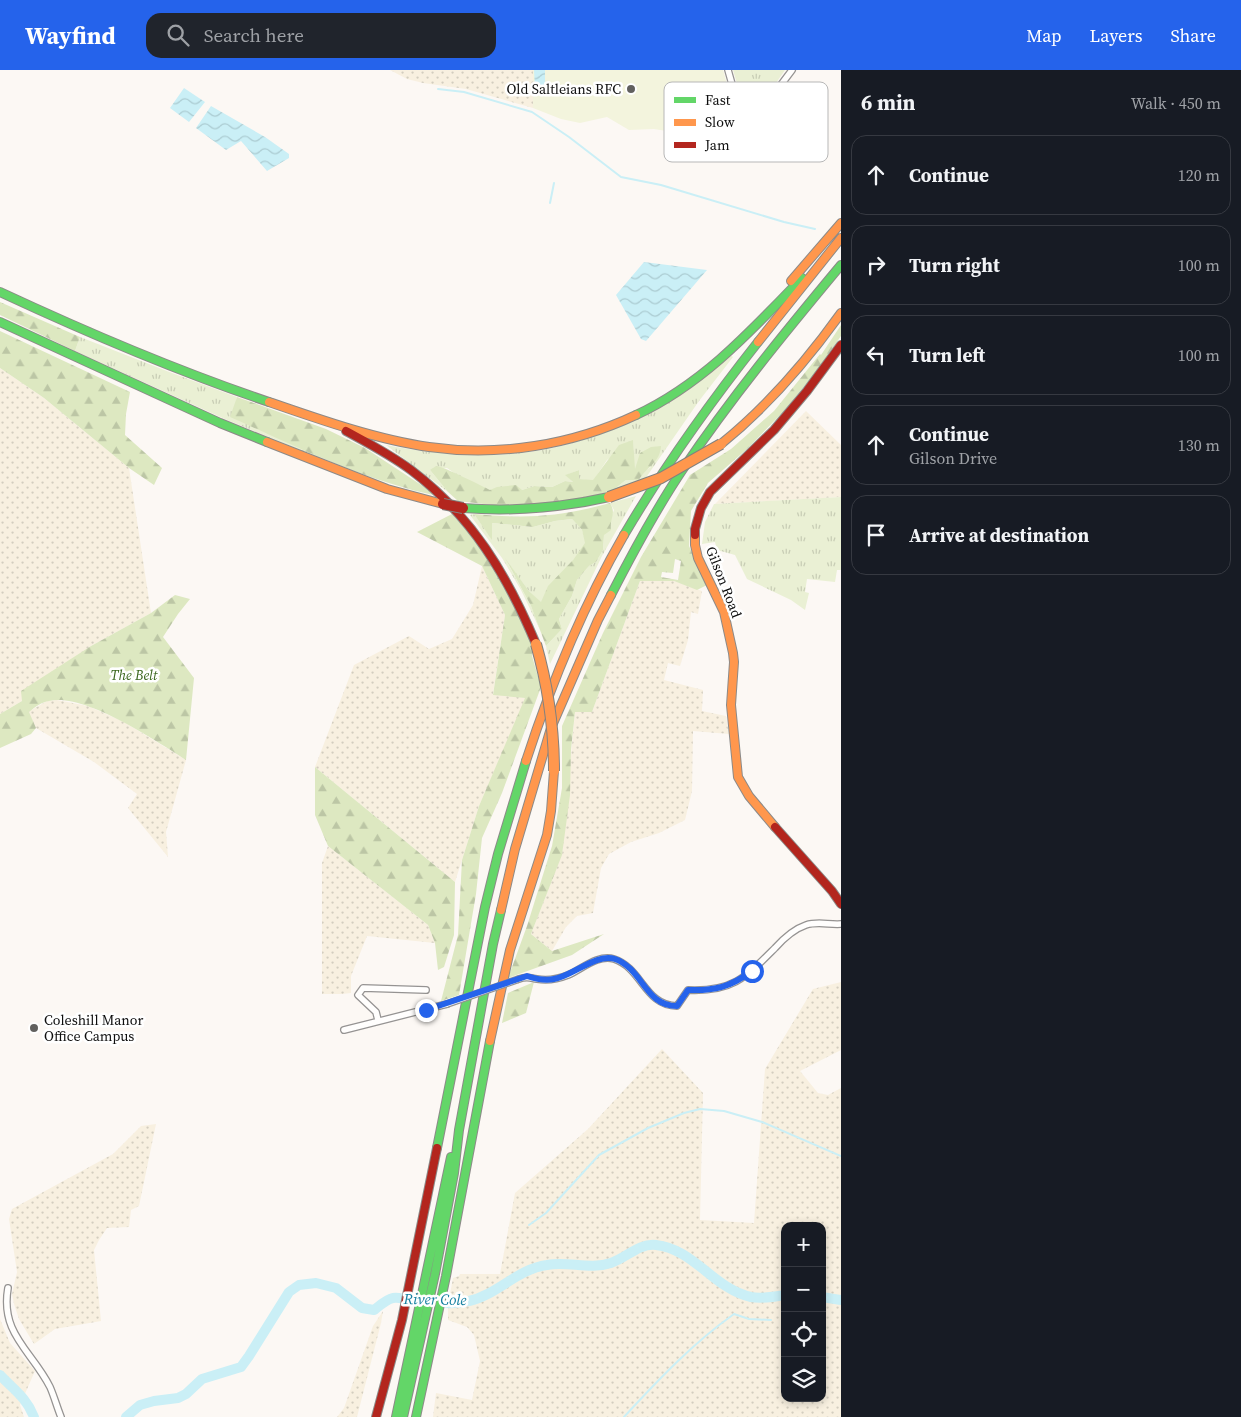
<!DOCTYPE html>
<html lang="en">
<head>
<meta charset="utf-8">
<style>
  body { margin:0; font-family:"Source Serif 4",serif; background:#20242c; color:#f1f3f6 }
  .controls { position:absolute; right:15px; bottom:15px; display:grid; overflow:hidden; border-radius:10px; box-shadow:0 2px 8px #0003 }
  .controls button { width:45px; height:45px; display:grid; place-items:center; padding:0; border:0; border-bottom:1px solid #363941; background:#171b24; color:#f1f3f6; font:25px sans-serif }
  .stop { position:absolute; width:15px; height:15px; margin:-11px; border:4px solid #2563eb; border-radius:50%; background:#fff }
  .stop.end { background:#2563eb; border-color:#fff; box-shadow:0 1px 5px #0008 }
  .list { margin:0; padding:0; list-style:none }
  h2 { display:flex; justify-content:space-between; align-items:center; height:65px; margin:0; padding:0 20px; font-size:21px }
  h2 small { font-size:16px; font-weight:400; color:#9ea1a6 }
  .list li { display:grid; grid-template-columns:32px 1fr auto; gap:15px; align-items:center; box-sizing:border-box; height:80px; margin:0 10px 10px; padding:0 10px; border:1px solid #363941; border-radius:15px }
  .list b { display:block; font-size:19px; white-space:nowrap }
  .list p { margin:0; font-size:16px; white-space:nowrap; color:#9ea1a6 }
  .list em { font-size:16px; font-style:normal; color:#9ea1a6 }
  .icon { flex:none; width:28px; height:28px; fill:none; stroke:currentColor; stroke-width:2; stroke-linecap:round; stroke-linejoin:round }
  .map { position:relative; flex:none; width:841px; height:1347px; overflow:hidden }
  header { display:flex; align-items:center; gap:30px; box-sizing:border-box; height:70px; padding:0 25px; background:#2563eb; color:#fff }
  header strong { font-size:24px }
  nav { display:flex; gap:28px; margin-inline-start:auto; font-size:18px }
  .search { width:350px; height:45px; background:#20242c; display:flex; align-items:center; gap:12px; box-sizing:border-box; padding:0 18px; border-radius:15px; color:#9ea1a6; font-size:19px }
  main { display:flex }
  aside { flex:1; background:#171b24 }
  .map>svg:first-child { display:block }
  .farmland { fill:url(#farmland-dots); fill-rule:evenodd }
  .grass { fill:url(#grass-tufts) }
  .forest { fill:url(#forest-firs); fill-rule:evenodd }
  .pitch { fill:#f3f4dd }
  .water { fill:url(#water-waves) }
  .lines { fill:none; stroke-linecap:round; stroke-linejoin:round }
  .stream { stroke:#caeff6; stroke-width:2 }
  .river { stroke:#caeff6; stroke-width:10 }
  .street-casing { stroke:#959392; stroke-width:8 }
  .fast-casing { stroke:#8c8a88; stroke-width:10 }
  .slow-casing { stroke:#8c8a88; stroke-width:10 }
  .jam-casing { stroke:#8c8a88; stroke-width:10 }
  .street { stroke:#fffefd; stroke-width:5.5 }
  .fast { stroke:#63d668; stroke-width:8 }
  .slow { stroke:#ff974d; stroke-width:8 }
  .jam { stroke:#b3261e; stroke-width:8 }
  .street-bridge-casing { stroke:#959392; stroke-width:8; stroke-linecap:butt }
  .slow-bridge-casing { stroke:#82817f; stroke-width:12; stroke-linecap:butt }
  .jam-bridge-casing { stroke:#82817f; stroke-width:12; stroke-linecap:butt }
  .street-bridge { stroke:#fffefd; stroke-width:5.5 }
  .slow-bridge { stroke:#ff974d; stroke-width:10 }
  .jam-bridge { stroke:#b3261e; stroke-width:10 }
  .route { stroke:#2563eb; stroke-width:6 }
  .poi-dot { fill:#61605e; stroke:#fff; stroke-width:2 }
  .labels { text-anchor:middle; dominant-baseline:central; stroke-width:5; stroke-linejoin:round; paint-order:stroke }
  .poi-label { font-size:14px; fill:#0e0e0e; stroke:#fff; text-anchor:end }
  .street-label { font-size:14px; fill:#0e0e0e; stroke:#fff }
  .park-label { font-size:14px; font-style:italic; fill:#3b671e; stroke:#fff }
  .water-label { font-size:15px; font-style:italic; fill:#1680a1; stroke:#fff }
  .key { fill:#fff; stroke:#b7b7b7; stroke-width:1 }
  .key-label { font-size:14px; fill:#0e0e0e }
</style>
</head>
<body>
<header>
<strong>Wayfind</strong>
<div class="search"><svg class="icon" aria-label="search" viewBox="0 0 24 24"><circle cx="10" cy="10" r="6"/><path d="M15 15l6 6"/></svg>Search here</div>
<nav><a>Map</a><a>Layers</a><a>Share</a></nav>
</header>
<main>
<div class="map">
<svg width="841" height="1347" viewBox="0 0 841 1347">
  <defs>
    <pattern id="farmland-dots" width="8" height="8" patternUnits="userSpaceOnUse" patternTransform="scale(1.25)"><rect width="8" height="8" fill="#f8f0e0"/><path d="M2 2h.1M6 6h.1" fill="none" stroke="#d3cdbf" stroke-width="1.8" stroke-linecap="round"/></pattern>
    <pattern id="grass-tufts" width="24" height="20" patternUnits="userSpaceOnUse" patternTransform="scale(1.25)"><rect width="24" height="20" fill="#eaf0d4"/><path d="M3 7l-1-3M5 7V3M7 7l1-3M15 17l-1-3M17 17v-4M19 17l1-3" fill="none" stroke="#c8cdb5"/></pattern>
    <pattern id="forest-firs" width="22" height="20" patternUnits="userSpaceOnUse" patternTransform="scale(1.25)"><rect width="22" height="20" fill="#dde8c1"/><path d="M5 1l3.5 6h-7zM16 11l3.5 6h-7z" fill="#bcc6a5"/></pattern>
    <pattern id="water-waves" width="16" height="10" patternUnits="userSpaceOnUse" patternTransform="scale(1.25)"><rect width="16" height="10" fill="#caeff6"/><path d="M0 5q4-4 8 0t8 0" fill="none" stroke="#acccd2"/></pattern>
  </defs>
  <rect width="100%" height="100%" fill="#fcf8f4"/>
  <path class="farmland" d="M390,0H533V38L466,19L423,13L407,9Z
    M0,298L44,328L129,398L151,543L91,576L22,631L0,644Z
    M806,341L841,375V427L715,434Z
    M482,496L505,545L493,624L526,628L479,736L455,812L315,697L354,595L409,566L429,579L452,569L473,535Z
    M640,511H674L702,521L698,544L691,542L688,570L680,596L668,593L664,610L703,620L702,641L726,646L729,664L693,661L692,721L685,750L659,763L631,772L609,784L601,798L593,843L577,846L566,857L552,881L531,864L562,784L575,642H592Z
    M57,630L88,636L124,652L186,690L166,762L168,787L128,738L137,724L94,692L36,658L28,642L47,631Z
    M328,776L428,855L435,873L367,866L351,906V923L342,924H322V793Z
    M841,912V980L800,1001L818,1023L828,1025L841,1018V1347H433L436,1323L472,1330L480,1291L474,1265L467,1257L448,1250V1235L453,1208L459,1206L460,1204H500L515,1123L588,1059L662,979L703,1023L700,1150L754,1153L765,999L813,919ZM785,1156H822V1328H785Z
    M156,1054L139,1136L131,1140L129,1157L107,1158L99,1170L94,1180L101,1251L55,1259L34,1274L19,1249L14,1234L12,1224L17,1202L9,1149L12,1139L113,1084L141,1056Z
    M383,1241L381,1253L357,1347H337L344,1338L373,1256Z
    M0,1249L10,1273L35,1301L20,1335L24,1347H0Z"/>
  <path class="grass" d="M733,0H785L751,49L747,48Z
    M80,267L172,303L237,327L236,330L323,389L227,350L75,281Z
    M730,285L733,287L699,331L645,409L612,421L626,410H639L644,401L651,397L634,401L633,371L607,390L593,411L579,409V400L566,405L573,412L565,411L552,417L534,416L522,420L490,421L457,405L447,398L430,400L448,422L386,375C459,389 529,391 600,364C614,359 627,348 639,340C670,322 700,303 730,285Z
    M636,426L602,486L550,594L546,576L562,559L559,549L572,526L577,510L589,496L596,492L603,480L604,465L614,440L610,433Z
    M841,427V500H837L835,512L807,509L805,522L809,523L805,540L791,530L747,509L735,485L717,480L715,472L702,474L705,452L714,434Z
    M474,444L492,469V453L533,457L555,451L572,449L582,460L586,473L541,533L529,521L507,492L531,536L541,562L521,520L502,488L470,445Z"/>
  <path class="forest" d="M0,232L80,267L75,281L0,245Z
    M841,255V266L812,307L782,343L747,379L708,413L691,441L689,476L707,515L697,520L674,511H640L592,642H575L571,680L570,725L562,785L531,864L552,881L604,864L572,885L508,908L527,856L552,776L562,718V656L603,563L641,487L690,405L731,379L774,341L820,284L821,285ZM675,489L681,491L678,510L661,507L662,502L673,503Z
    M0,261L130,322L126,344L125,365L162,398L154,415L129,398L44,328L0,298Z
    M237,327L326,359L365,378L438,426C365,411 298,377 230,347Z
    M633,370L635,399L640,383L651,377L661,376C660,393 647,396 639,410H626L612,421L581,429L549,434L501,436L458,431L448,422L430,400C431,399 436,396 437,396C442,396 484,417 490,420L497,417L516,415L522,420L534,416L552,417L565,411L573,412L565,405L579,400V409L593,410L619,375Z
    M610,433C617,445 609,448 611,460L604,465L603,480L596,492L589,496L577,510L572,526L559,549L562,559L546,576L531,536L505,488L529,521L541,532L548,516L573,490L585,473L582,460L572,449L555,451L533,457L492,453V470L474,444C526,449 560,447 610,433Z
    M452,444L477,472L499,505L517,539L532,576V586L541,617L502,723L482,768L476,824L459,925L441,931L458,865L462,790L479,736L525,628L493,625L505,545L482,496L417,462Z
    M175,525L190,529L178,544L163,567L194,608L186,690C156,671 85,623 49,631C42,632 35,637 29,642L36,658L31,664L0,678V644L22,631L21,621L91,576L151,543Z
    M315,697L455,812L454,865L444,897L438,900L435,873L428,855L328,776L315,745Z
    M534,912L526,943L502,953L508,923Z"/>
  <path class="pitch" d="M533,0H723L743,69L736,72L654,59L629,60L607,47L580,53L561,49L533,38Z"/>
  <path class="water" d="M534,0H545V16L535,19Z
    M184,18L205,32L189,52L170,38Z
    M211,36L265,67L289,84V88L267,101L241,71L226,80L196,58Z
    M644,192L707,200L646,271L641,269L616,225Z"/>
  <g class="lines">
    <path class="stream" d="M438,19L464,22L532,42L569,67L621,107L661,115L784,152L815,159
      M550,133L554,113
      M529,1155L546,1143L599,1085L648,1058L684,1043L700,1039L724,1041L762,1052L841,1086
      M624,1347C658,1310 693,1273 734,1244L749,1249L771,1250"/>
    <path class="river" d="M822,1227L841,1230
      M0,1305C14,1320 26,1327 34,1347
      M126,1347L140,1335L154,1331L178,1328L186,1324L202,1309L241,1297L249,1286L289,1222L299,1215L316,1213L336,1218L362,1238L374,1240C379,1236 387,1229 393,1228C398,1227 404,1229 408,1229C428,1231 450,1236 469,1231C497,1225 517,1199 547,1195C568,1191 590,1200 611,1193C626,1188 639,1173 656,1175C694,1179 714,1219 751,1227C762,1229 774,1227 785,1225"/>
    <g class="street-casing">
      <path id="street" d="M728,0L747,67
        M744,55L753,52L792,0
        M519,909C527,906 530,908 537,909C548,911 558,909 568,905C582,899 598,884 614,889C642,898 645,936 677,936L688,920C733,922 746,907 775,878C784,868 794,859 806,855C818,851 829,855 841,854
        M378,950L376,942L358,925L363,918L426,920
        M344,960L447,934
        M8,1218C0,1264 32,1281 50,1317C54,1326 57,1337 61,1347"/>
    </g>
    <g class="fast-casing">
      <path id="fast" d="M0,222C88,263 177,301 269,332
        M0,252L220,353L267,372
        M636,345C703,314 752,260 802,208
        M463,438C513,442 560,438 609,427
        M624,465C664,397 709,334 758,272
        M611,525C633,482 656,439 683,399C731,328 786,261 841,195
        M437,1078L485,837L498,784L526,691
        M396,1347L451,1087
        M403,1347L435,1204L454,1103L459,1060L493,874L501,840
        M416,1347L446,1206L490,971"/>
    </g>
    <g class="slow-casing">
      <path id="slow" d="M791,211L841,153
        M758,272L841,168
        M269,332C318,349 378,370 429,377C499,387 572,375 636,345
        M267,372L387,419L443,434
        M721,374C768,336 806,292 841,243
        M695,465V475L698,488L724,542L733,583L734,592L731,635L738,707L749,726L775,757
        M526,691C551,614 583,536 624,465
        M501,840L515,779L551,658L598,550L611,525
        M490,971L510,880L547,765L551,741L554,701"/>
    </g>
    <g class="jam-casing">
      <path id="jam" d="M346,361C368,373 391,385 411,400C472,446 507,505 536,574
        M695,465V459L701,438L710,422L774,360L807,321L841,275
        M775,757L832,821L841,834
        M376,1347L402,1250L437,1078"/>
    </g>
    <use href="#street" class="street"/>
    <use href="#fast" class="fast"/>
    <use href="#slow" class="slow"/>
    <use href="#jam" class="jam"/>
    <g class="street-bridge-casing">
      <path id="street-bridge" d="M447,934L519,909"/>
    </g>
    <g class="slow-bridge-casing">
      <path id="slow-bridge" d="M609,427L661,408L721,374
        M536,574C548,616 554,657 554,701"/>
    </g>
    <g class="jam-bridge-casing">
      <path id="jam-bridge" d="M443,434L463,438"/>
    </g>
    <use href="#street-bridge" class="street-bridge"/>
    <use href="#slow-bridge" class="slow-bridge"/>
    <use href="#jam-bridge" class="jam-bridge"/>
  </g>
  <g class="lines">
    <path class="route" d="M426,940L527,906C536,909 545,911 554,909C573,906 596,883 615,889C643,899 645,936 677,936L688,920C715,921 730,917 752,901"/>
  </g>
  <g class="poi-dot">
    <circle cx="631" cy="19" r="5"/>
    <circle cx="34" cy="958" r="5"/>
  </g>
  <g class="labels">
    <g class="poi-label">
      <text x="621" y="19">Old Saltleians RFC</text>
      <text x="44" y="950" text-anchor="start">Coleshill Manor<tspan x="44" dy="16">Office Campus</tspan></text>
    </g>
    <g class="street-label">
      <text transform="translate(724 512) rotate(69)">Gilson Road</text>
    </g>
    <g class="park-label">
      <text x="134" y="605">The Belt</text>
    </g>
    <g class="water-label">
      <text transform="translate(435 1229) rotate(1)">River Cole</text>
    </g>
  </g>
  <rect x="664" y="12" width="164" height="80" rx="8" class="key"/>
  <rect x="674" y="27" width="22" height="6" fill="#63d668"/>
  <rect x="674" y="49" width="22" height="7" fill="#ff974d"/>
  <rect x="674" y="72" width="22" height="6" fill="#b3261e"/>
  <g class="key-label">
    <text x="705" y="35">Fast</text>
    <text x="705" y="57">Slow</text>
    <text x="705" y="80">Jam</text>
  </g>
</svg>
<div class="controls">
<button>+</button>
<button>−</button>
<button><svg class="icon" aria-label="locate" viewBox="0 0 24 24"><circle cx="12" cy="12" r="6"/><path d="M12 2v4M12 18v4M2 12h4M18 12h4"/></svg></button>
<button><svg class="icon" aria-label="layers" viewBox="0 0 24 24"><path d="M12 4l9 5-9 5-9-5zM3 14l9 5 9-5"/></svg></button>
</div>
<div class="stop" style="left:752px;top:901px"></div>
<div class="stop end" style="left:426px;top:940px"></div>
</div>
<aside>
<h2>6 min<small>Walk · 450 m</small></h2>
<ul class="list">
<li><svg class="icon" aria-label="ahead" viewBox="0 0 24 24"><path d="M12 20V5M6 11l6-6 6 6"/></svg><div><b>Continue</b></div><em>120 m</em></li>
<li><svg class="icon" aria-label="right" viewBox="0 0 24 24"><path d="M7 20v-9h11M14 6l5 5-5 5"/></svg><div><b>Turn right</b></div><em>100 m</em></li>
<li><svg class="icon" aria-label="left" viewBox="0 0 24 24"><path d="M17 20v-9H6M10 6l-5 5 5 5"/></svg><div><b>Turn left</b></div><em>100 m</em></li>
<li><svg class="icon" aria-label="ahead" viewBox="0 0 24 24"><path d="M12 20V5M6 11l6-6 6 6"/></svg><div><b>Continue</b><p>Gilson Drive</p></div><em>130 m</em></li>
<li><svg class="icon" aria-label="arrive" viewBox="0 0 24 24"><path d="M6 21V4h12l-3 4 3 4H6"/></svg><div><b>Arrive at destination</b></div></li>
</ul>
</aside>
</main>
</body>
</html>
